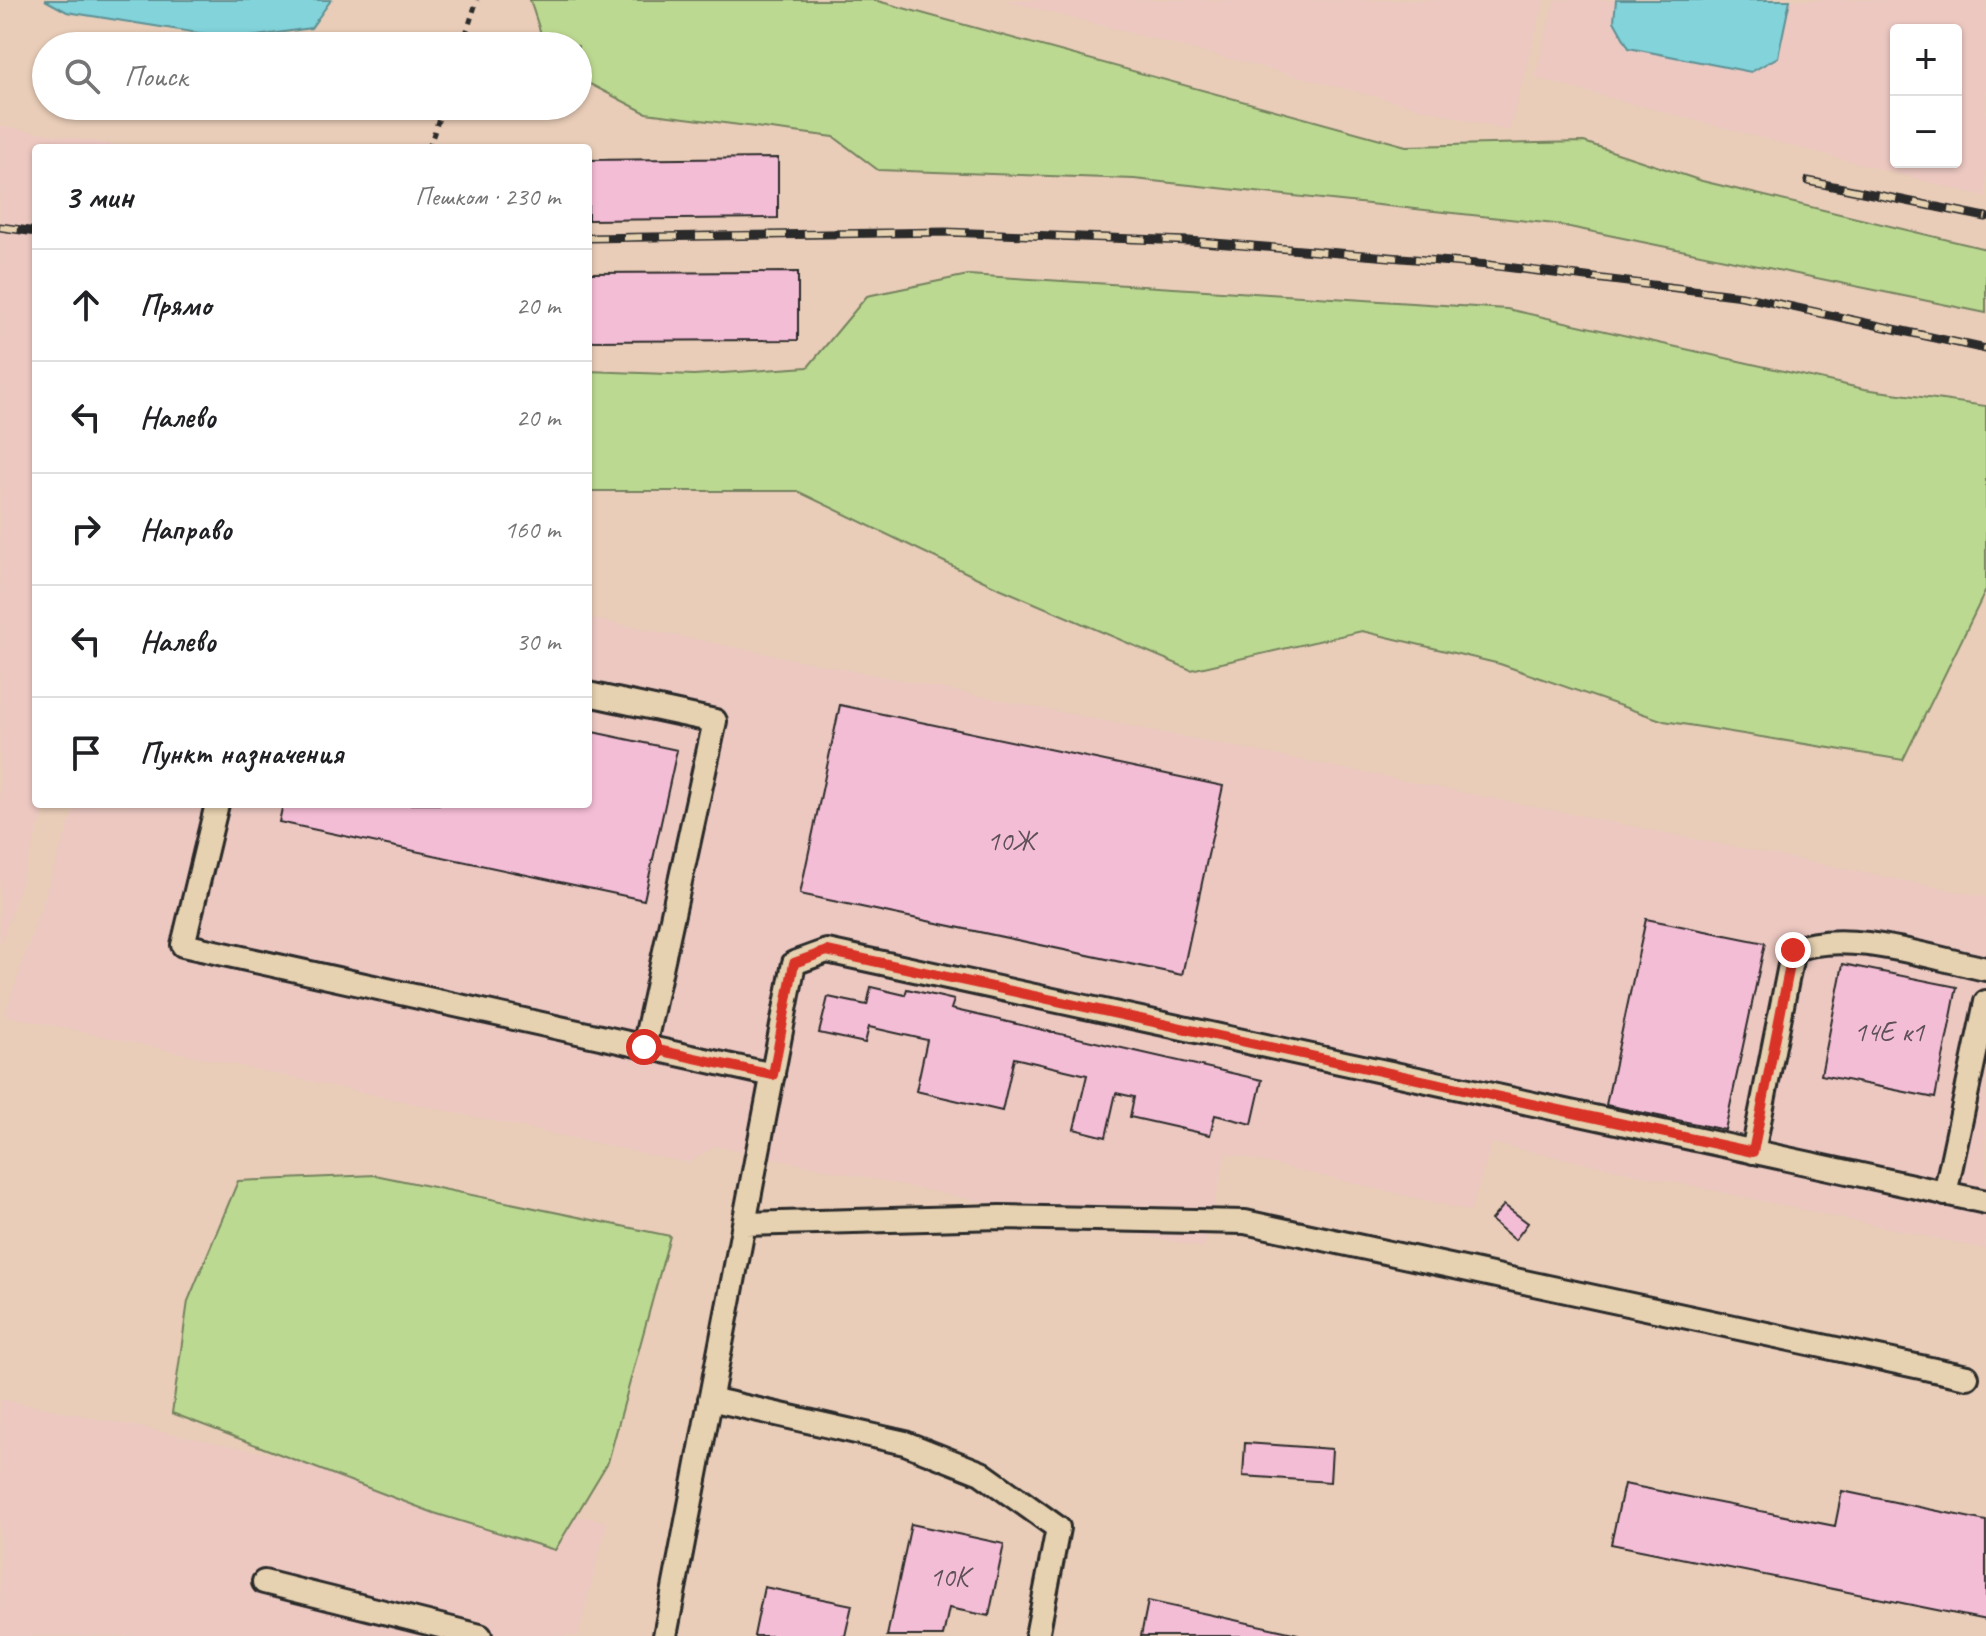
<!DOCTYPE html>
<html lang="ru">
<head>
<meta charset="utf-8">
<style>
  body { margin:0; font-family:Caveat,sans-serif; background:#f2f2f2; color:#202124 }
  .controls { position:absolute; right:24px; top:24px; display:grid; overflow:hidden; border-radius:8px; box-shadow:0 2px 6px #0004 }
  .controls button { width:72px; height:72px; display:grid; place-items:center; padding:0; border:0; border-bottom:2px solid #e0e0e0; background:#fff; color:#202124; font:40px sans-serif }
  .stop { position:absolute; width:24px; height:24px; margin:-18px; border:6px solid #d93025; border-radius:50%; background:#fff }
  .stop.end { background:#d93025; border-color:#fff; box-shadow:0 2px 8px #0008 }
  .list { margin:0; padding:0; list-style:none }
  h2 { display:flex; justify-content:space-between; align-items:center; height:104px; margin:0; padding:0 32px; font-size:34px }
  h2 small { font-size:26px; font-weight:400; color:#757577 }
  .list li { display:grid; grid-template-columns:52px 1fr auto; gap:24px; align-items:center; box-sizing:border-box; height:112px; padding:0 32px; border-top:2px solid #e0e0e0 }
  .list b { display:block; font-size:30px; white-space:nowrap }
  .list em { font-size:26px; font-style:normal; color:#757577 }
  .icon { flex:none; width:44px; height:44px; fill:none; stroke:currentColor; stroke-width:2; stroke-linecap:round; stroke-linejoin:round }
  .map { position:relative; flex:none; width:1986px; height:1636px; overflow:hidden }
  .search { position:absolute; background:#fff; box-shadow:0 2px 6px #0004; left:32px; top:32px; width:560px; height:88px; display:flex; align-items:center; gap:20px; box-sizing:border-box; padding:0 28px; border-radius:44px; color:#757577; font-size:30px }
  .panel { position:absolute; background:#fff; box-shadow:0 2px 6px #0004; left:32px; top:144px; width:560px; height:664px; border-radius:8px }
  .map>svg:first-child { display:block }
  .built { fill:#ecc8c1; fill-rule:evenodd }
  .green { fill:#bcd991; stroke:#74825e; stroke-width:2 }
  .water { fill:#82d3da; stroke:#5f9094; stroke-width:2 }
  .building { fill:#f4bdd6; stroke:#2b2b2b; stroke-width:2 }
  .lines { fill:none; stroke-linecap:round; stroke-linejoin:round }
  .lane-casing { stroke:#2b2b2b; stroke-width:28 }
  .path { stroke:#2b2b2b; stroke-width:5; stroke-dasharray:6 6; stroke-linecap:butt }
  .lane { stroke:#e6d1b0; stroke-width:22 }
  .rail-casing { stroke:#2b2b2b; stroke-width:9 }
  .rail { stroke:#e6d1b0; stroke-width:6; stroke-dasharray:18; stroke-linecap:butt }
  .route { stroke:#d93025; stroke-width:10 }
  .labels { text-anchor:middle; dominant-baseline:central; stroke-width:8; stroke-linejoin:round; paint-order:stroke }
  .number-label { font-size:28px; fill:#5d5056 }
</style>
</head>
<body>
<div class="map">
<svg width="1986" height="1636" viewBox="0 0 1986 1636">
  <rect width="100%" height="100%" fill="#e9cdb8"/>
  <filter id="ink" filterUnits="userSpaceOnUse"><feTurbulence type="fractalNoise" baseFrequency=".0125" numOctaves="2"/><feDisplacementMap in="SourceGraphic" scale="16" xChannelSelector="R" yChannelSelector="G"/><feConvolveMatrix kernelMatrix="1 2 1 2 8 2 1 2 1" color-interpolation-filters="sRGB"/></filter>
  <g filter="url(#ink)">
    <path class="built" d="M1003,0H1544L1509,131Z
      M1555,0H1986V197L1535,78ZM1896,30H1956V162H1896Z
      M0,126L133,148H36V804H46L0,948Z
      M588,618L1986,897V1249L1492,1143L1470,1211L1226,1153L1204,1248L715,1146L688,1163L5,1015L76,804H588Z
      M0,1399L607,1522L578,1636H0Z"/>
    <path class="green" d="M530,0H874L1406,146L1584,142L1702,181L1986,249V313L1555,224L1134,179L878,170L834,137L646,113L578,78V46H545Z
      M968,275L1507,309L1864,389L1986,406V590L1903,760L1664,721L1500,664L1362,631L1191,670L992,585L797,491H588V371L694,375L808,367L867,296Z
      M375,1175L670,1236L608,1462L555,1550L434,1513L172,1413L188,1301L238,1181Z"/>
    <path class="water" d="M45,0H331L311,28L236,39L67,12Z
      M1616,0H1790L1778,57L1751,72L1629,48L1614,21Z"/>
    <path class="building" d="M778,158V218L588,220V160Z
      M798,272V340L588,341V273Z
      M840,705L1223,786L1182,975L800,894Z
      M588,731L677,750L644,900L279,822L283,804H588Z
      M1646,919L1765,943L1725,1130L1606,1105Z
      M1843,964L1957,987L1935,1098L1821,1075Z
      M871,987L905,995L907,989L954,1000L951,1009L1262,1080L1252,1124L1215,1115L1210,1135L1130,1117L1134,1097L1116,1093L1106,1137L1074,1129L1087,1075L1014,1058L1002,1111L916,1091L927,1040L869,1027L865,1043L819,1033L828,997L867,1005Z
      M1504,1205L1528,1223L1515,1240L1491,1220Z
      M1245,1443L1332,1449L1330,1482L1243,1476Z
      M1624,1484L1835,1526L1842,1491L1986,1521V1620L1611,1544Z
      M911,1524L1004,1544L989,1616L949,1608L943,1636H887Z
      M764,1587L852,1605L845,1636H754Z
      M1148,1601L1298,1634V1636H1141Z"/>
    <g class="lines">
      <g class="lane-casing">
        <path id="lane" d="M588,694L715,721L644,1047
          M217,804L183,945L773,1075
          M1753,1152L1793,950C1846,928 1931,958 1986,969
          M1945,1194L1986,1002
          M744,1224L1000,1217L1245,1222L1967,1377
          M710,1399L905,1443L981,1473L1058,1528L1037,1636
          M264,1582L480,1636
          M665,1636L794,963L827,951L1986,1202"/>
      </g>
      <path class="path" d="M462,46L477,0
        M429,148L443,106"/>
      <use href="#lane" class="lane"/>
      <g class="rail-casing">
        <path id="rail" d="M1808,181L1986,217
          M0,227L36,232
          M588,238L945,232L1189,241L1489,265L1742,296L1986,349"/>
      </g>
      <use href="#rail" class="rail"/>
    </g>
  </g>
  <g class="lines" filter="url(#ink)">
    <path class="route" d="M644,1047L773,1075L794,963L827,951L1753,1152L1793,950"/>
  </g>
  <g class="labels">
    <g class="number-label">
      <text x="1011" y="840">10Ж</text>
      <text x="1889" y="1031">14Е к1</text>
      <text x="949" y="1576">10К</text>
    </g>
  </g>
</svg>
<div class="controls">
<button>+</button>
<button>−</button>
</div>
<div class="stop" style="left:644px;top:1047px"></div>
<div class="stop end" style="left:1793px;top:950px"></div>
<div class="search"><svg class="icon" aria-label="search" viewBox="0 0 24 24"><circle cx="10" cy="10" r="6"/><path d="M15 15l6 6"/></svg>Поиск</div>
<section class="panel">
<h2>3 мин<small>Пешком · 230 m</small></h2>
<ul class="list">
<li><svg class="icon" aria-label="ahead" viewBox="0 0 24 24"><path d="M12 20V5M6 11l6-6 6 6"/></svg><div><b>Прямо</b></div><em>20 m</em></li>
<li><svg class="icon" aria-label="left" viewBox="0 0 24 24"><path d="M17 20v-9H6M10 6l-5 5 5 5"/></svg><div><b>Налево</b></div><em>20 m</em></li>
<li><svg class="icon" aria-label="right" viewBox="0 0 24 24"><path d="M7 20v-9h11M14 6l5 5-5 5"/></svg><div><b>Направо</b></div><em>160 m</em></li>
<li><svg class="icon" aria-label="left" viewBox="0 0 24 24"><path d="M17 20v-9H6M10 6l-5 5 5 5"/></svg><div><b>Налево</b></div><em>30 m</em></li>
<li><svg class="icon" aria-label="arrive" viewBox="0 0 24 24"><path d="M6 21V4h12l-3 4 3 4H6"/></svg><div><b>Пункт назначения</b></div></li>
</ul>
</section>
</div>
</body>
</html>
